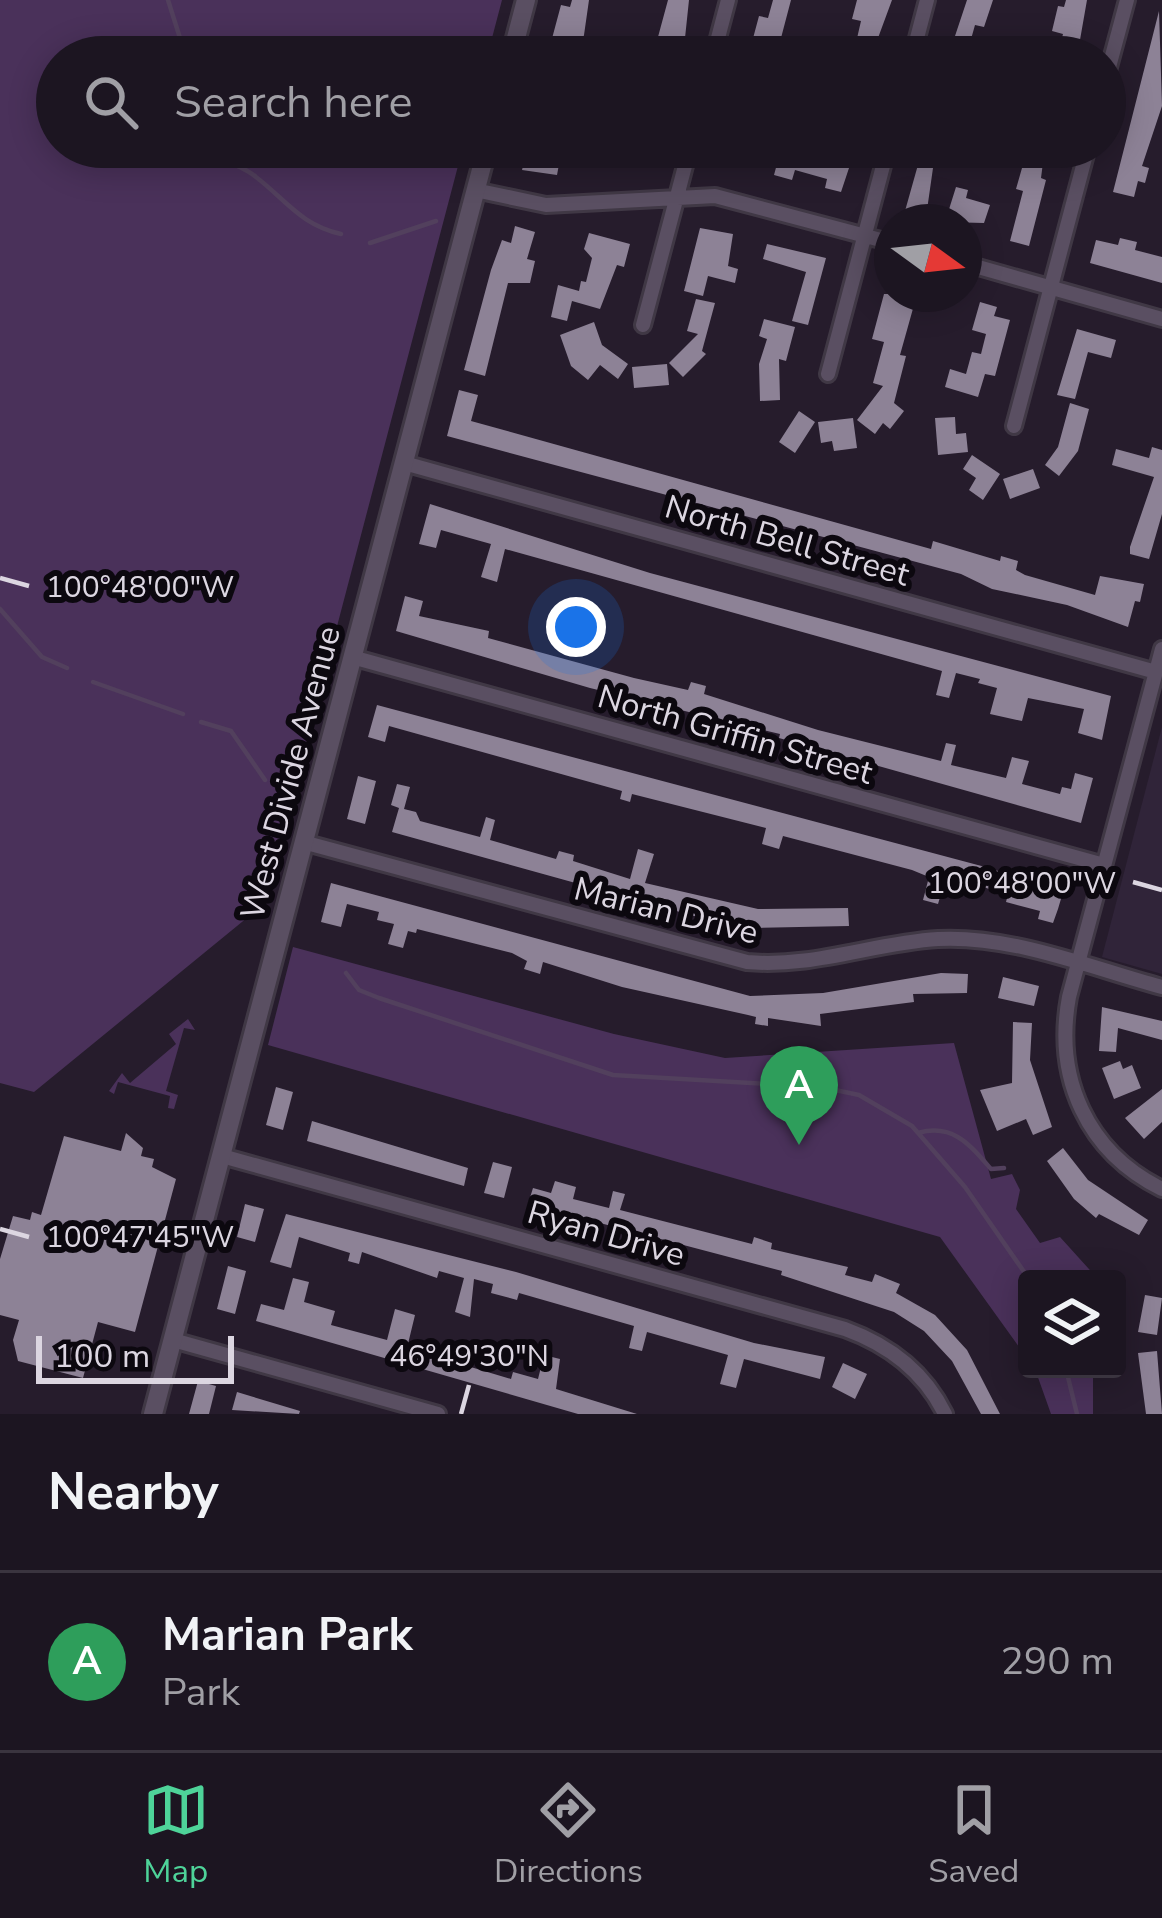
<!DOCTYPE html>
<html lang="en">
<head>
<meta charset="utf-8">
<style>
  body { margin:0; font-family:"Nunito Sans",sans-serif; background:#29222e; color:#f1f3f6 }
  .controls { position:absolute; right:36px; bottom:36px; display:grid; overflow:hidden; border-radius:12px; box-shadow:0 6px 30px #0003 }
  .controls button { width:108px; height:108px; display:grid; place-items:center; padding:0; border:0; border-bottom:3px solid #3a343f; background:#1c1521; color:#f1f3f6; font:60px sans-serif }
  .compass { position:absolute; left:874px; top:204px; width:108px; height:108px; border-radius:50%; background:#1c1521; box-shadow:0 6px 30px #0003; rotate:105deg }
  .scale { position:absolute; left:36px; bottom:30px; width:198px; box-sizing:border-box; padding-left:12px; border:6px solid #dcd6e1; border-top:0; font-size:33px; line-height:42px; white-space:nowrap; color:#dcd6e1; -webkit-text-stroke:9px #0c080f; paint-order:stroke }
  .you { position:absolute; left:576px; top:627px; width:42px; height:42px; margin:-30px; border:9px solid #fff; border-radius:50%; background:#1a73e8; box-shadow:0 0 0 18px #1a73e833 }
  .badge { display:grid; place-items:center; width:78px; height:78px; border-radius:50%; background:#4ed399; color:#fff; font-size:39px; font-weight:700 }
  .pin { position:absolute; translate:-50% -99px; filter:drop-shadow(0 3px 6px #0008) }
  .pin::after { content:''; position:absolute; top:63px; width:42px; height:36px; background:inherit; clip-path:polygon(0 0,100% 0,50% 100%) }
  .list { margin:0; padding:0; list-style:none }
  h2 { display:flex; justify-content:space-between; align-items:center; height:156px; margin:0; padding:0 48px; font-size:51px }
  h2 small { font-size:39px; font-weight:400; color:#a09fa5 }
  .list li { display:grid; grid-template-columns:78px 1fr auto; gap:36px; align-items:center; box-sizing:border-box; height:180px; padding:0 48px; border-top:3px solid #3a343f }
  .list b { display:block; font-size:45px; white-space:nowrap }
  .list p { margin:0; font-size:39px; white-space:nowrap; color:#a09fa5 }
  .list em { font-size:39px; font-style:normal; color:#a09fa5 }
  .icon { flex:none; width:66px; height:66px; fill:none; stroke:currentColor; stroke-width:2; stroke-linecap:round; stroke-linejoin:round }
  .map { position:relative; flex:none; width:1162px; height:1414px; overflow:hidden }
  .search { position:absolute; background:#1c1521; box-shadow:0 6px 30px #0003; left:36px; right:36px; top:36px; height:132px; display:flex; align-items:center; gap:30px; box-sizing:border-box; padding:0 42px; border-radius:66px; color:#a09fa5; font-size:45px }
  .sheet { height:336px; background:#1c1521 }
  nav { display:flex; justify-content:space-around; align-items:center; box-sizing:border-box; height:168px; border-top:3px solid #3a343f; background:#1c1521; font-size:33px; color:#a09fa5 }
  nav a { display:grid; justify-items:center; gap:6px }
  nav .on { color:#4ed399 }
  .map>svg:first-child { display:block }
  .built { fill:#302439 }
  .green { fill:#4a315a }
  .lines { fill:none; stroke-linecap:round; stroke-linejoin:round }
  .stream { stroke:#52405d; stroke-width:4.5 }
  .building { fill:#8d8296 }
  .minor-casing { stroke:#403845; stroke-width:20 }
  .tertiary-casing { stroke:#403845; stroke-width:24 }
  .minor { stroke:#5a4f62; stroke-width:14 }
  .tertiary { stroke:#5a4f62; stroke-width:18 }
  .ticks { fill:none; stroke:#dcd6e1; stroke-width:4.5 }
  .labels { text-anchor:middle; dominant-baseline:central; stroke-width:12; stroke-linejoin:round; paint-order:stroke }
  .street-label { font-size:33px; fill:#dcd6e1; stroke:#0c080f }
  .ticks-label { font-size:30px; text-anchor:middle; fill:#dcd6e1; stroke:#0c080f; stroke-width:12; stroke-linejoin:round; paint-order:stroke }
</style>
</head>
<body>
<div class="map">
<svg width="1162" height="1414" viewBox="0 0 1162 1414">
  <rect width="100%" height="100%" fill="#261c2c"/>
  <path class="built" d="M1162,727V974L1102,957Z"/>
  <path class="green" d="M0,0H502L487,57H57V147H463L264,904L34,1092L0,1083Z
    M293,947L614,1034L725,1058L954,1043L991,1179L1012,1174L1020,1190L1016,1209L1040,1243L1060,1237L1098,1279H1027V1358L940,1237L268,1045Z
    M188,1019L195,1030L184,1028L166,1091L178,1095L174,1109L168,1108L170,1096L118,1082L114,1094L109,1091L122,1073L130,1083L176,1044L169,1034Z
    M1035,1369H1093V1414H1051Z"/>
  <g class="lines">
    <path class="stream" d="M168,0L186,57
      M210,147C223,164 241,164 256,177C287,201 301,225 341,234
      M370,243L436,221
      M0,609L42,657L67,668
      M93,682L183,714
      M201,722L231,731L265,780
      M346,973L359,990L379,998L613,1075L821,1087L859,1095L912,1126L965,1187L1029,1279
      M918,1133C953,1123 970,1145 991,1169L1004,1168
      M1066,1369L1077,1414"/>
  </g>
  <path class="building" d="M572,0H589L584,35L578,57H562L564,49L550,46L561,5L570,7Z
    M668,0H689L685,38L677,36L672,53L655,48Z
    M773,0H791L776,57H748L759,16L768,18Z
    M857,0H892L878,38L879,57H842L845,44L855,47L861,21L852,19Z
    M967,0H993L984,27L975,25L966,57H948Z
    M1066,0H1087L1077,57H1057L1063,34L1052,31L1058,6L1064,7Z
    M1159,11L1162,106L1142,166L1149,168L1145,183L1138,181L1134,197L1113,192Z
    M649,147L650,167L612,165L610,148Z
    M838,147L855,150L841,192L825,188L827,179L795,170L792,180L774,175L781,149L832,161Z
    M923,147H954L949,166L934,161L926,217L905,211Z
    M1028,147H1045L1041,178L1046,180L1029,246L1010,241L1023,191L1016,189Z
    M527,150L560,159L557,175L522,170Z
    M956,187L968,190L966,198L990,205L984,223L945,222Z
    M515,226L535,232L527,259L535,261L530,283H508L485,376L464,370L491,270L502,240L511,243Z
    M700,228L733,234L728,266L738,269L735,283L708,276L703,296L684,291Z
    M589,233L630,244L624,267L617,265L600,309L572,301L567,321L551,317L558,285L579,291L581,281L586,282L592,258L584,249Z
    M1120,238L1137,242L1135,250L1162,257V283L1090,263L1096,240L1118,245Z
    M767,244L826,258L808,325L792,321L806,272L763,259Z
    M884,294H923L920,307L914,305L900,355L906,356L894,403L904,411L890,429L883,423L875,434L857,420L883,386L873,383L884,342L872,339Z
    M696,299L715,303L702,351L706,354L683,377L669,363L698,334L687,331Z
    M980,302L997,307L994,316L1010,320L995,376L985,374L978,397L945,387L950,369L966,374L972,352L981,354L986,334L972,330Z
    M764,319L795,327L786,361L779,359L780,400L760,401L759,364L767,339L759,336Z
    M594,322L602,345L628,364L618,379L600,365L588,380L571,366L560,335Z
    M1077,329L1116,340L1111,358L1088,352L1075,399L1057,395Z
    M667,364L669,385L634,388L632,367Z
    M459,390L478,395L471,421L931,549L933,541L1000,561L1001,556L1018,561L1016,570L1025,575L1095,595L1100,576L1144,584L1140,602L1135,601L1128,627L1067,605L992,589L961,574L447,436Z
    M1070,403L1089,409L1078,451L1059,476L1045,465L1058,447Z
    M799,411L815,422L795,453L779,442Z
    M955,417L956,434L966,433L968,452L938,455L935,418Z
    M853,418L857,448L834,451L832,441L821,443L818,422Z
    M1152,447L1162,450V514L1149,559L1130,554V547L1154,477L1112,465L1116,449L1149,458Z
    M972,455L1000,474L983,500L969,490L976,478L963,469Z
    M1033,469L1040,488L1010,499L1003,479Z
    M430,504L650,573L1111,696L1102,740L1078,733L1084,709L1028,698L1022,721L990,714L997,688L978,683L980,679L956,673L949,698L936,695L942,671L505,549L497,582L481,577L491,544L441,530L436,548L419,544Z
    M405,596L423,601L419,616L489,631L488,638L634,678L688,690L691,682L706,686L704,694L818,730L941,761L946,743L956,745L951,765L1006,778L1012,757L1029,761L1022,784L1060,794L1062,787L1071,789L1075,773L1093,778L1081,823L779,738L780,734L590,688L396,631Z
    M377,705L989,868L1063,892L1058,909L1053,923L1038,919L1040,911L1006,902L1008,894L946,877L938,904L923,900L929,877L912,870L783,836L779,849L762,844L766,828L632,794L630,802L620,799L622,791L389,726L385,742L368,737Z
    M358,776L376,781L365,824L347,819Z
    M397,784L410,787L404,809L416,812L420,821L480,837L486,817L495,820L490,840L556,859L559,851L574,855L573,861L630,879L638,849L654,854L645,883L758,909L848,908L849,926L753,928L716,922L392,832L399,808L391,805Z
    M331,883L750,996L823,993L941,973L968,974L967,993L913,994L914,1002L820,1014L821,1026L768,1018V1026L755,1024L756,1017L748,1015L622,987L543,962L540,974L524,969L527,961L512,953L417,929L416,933L408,931L403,948L388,944L394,924L377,920L379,912L347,904L341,927L321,922Z
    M1003,977L1039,986L1034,1006L998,998Z
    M1102,1007L1162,1021V1040L1118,1028L1116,1052L1099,1051Z
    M1013,1022L1032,1023L1030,1060L1052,1127L1033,1135L1026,1119L997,1131L980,1090L1012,1083Z
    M1120,1061L1123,1069L1132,1065L1141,1088L1114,1099L1102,1068Z
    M276,1087L293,1092L283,1130L266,1125Z
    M1162,1089V1122L1144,1139L1125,1118Z
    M312,1121L468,1168L464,1186L307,1141Z
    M126,1133L143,1148L141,1156L154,1159L152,1167L176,1179L135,1332L98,1322L83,1378L18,1361L13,1340L19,1320L0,1315V1259L13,1216L30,1220L32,1212L41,1215L64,1136L121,1151Z
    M1063,1148L1088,1180L1148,1220L1139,1235L1099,1214L1096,1218L1074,1199L1047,1161Z
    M493,1162L512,1167L504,1198L484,1193Z
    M555,1181L576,1187L573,1199L609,1208L613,1191L625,1194L620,1210L752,1244L754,1237L772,1243L771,1249L848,1267L845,1275L872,1282L875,1274L900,1284L896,1293L935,1315L967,1350L1000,1414H981L952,1361L924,1331L894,1312L781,1275L782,1271L528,1204L533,1188L551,1193Z
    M245,1204L264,1209L255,1242L237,1237Z
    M286,1214L516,1272L754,1343L825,1357L820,1379L744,1359L736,1388L720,1384L728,1355L647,1332L642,1351L629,1348L634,1326L519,1293L517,1300L491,1293L493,1284L474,1279L470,1317L455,1312L464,1278L439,1271L437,1278L362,1252L359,1264L348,1261L350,1253L299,1237L291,1268L270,1262Z
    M228,1266L246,1271L235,1314L217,1309Z
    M293,1278L309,1282L304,1302L335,1311L331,1325L387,1340L395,1309L415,1315L407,1348L511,1379L513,1372L538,1379L544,1355L560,1359L556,1389L637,1414H578L256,1321L261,1304L284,1310Z
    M1145,1295L1162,1298L1157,1335L1138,1332Z
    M1157,1351L1162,1414H1146L1138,1353Z
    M843,1363L867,1374L855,1399L832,1387Z
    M198,1381L216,1386L209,1414H189Z
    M237,1392L300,1411L299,1414L232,1410Z"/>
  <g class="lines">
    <g class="minor-casing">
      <path id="minor" d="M713,57L728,0
        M912,57L927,0
        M1105,82L1127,0
        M475,190L546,205L715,196L892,243
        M964,263L1162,319
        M643,325L690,147
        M828,374L888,147
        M1014,426L1088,147
        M404,463L1156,672
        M1162,649L1069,997C1054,1078 1087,1152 1162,1189
        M352,657L1104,865
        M303,842L747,962C813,968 873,943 938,939C1013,935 1091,968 1162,987
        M222,1156L845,1329C889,1345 924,1371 945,1414
        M173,1340L438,1414"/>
    </g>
    <g class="tertiary-casing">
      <path id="tertiary" d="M511,57L526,0
        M153,1414L487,147"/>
    </g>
    <use href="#minor" class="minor"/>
    <use href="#tertiary" class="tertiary"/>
  </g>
  <path class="ticks" d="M0,578L29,586M1133,882L1162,890M0,1229L29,1237M461,1414L469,1385"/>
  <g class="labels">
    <g class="street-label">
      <text transform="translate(787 541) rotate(16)">North Bell Street</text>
      <text transform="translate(735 735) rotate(16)">North Griffin Street</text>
      <text transform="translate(291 773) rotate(-75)">West Divide Avenue</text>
      <text transform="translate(666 911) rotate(14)">Marian Drive</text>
      <text transform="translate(606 1234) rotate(16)">Ryan Drive</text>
    </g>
  </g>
  <g class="ticks-label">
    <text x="140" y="597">100°48'00"W</text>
    <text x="1022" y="893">100°48'00"W</text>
    <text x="140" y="1247">100°47'45"W</text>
    <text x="469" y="1366">46°49'30"N</text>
  </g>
</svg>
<div class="controls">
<button><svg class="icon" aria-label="layers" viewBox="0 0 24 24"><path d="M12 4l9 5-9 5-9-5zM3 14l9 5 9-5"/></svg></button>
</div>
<svg class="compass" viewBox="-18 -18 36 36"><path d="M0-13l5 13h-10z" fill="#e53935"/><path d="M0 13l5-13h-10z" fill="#a09fa5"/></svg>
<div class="scale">100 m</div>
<div class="you"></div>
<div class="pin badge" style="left:799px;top:1145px;background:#2e9e5b">A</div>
<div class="search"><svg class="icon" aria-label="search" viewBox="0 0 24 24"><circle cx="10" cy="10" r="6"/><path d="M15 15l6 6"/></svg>Search here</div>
</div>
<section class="sheet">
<h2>Nearby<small></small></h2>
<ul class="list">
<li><span class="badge" style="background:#2e9e5b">A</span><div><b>Marian Park</b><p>Park</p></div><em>290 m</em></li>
</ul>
</section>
<nav>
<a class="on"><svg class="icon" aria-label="map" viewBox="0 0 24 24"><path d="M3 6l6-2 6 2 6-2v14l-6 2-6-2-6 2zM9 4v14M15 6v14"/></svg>Map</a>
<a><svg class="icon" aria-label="directions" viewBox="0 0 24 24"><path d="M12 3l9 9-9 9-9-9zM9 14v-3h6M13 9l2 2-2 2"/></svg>Directions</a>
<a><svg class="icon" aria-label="saved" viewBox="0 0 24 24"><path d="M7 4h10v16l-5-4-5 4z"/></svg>Saved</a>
</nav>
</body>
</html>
